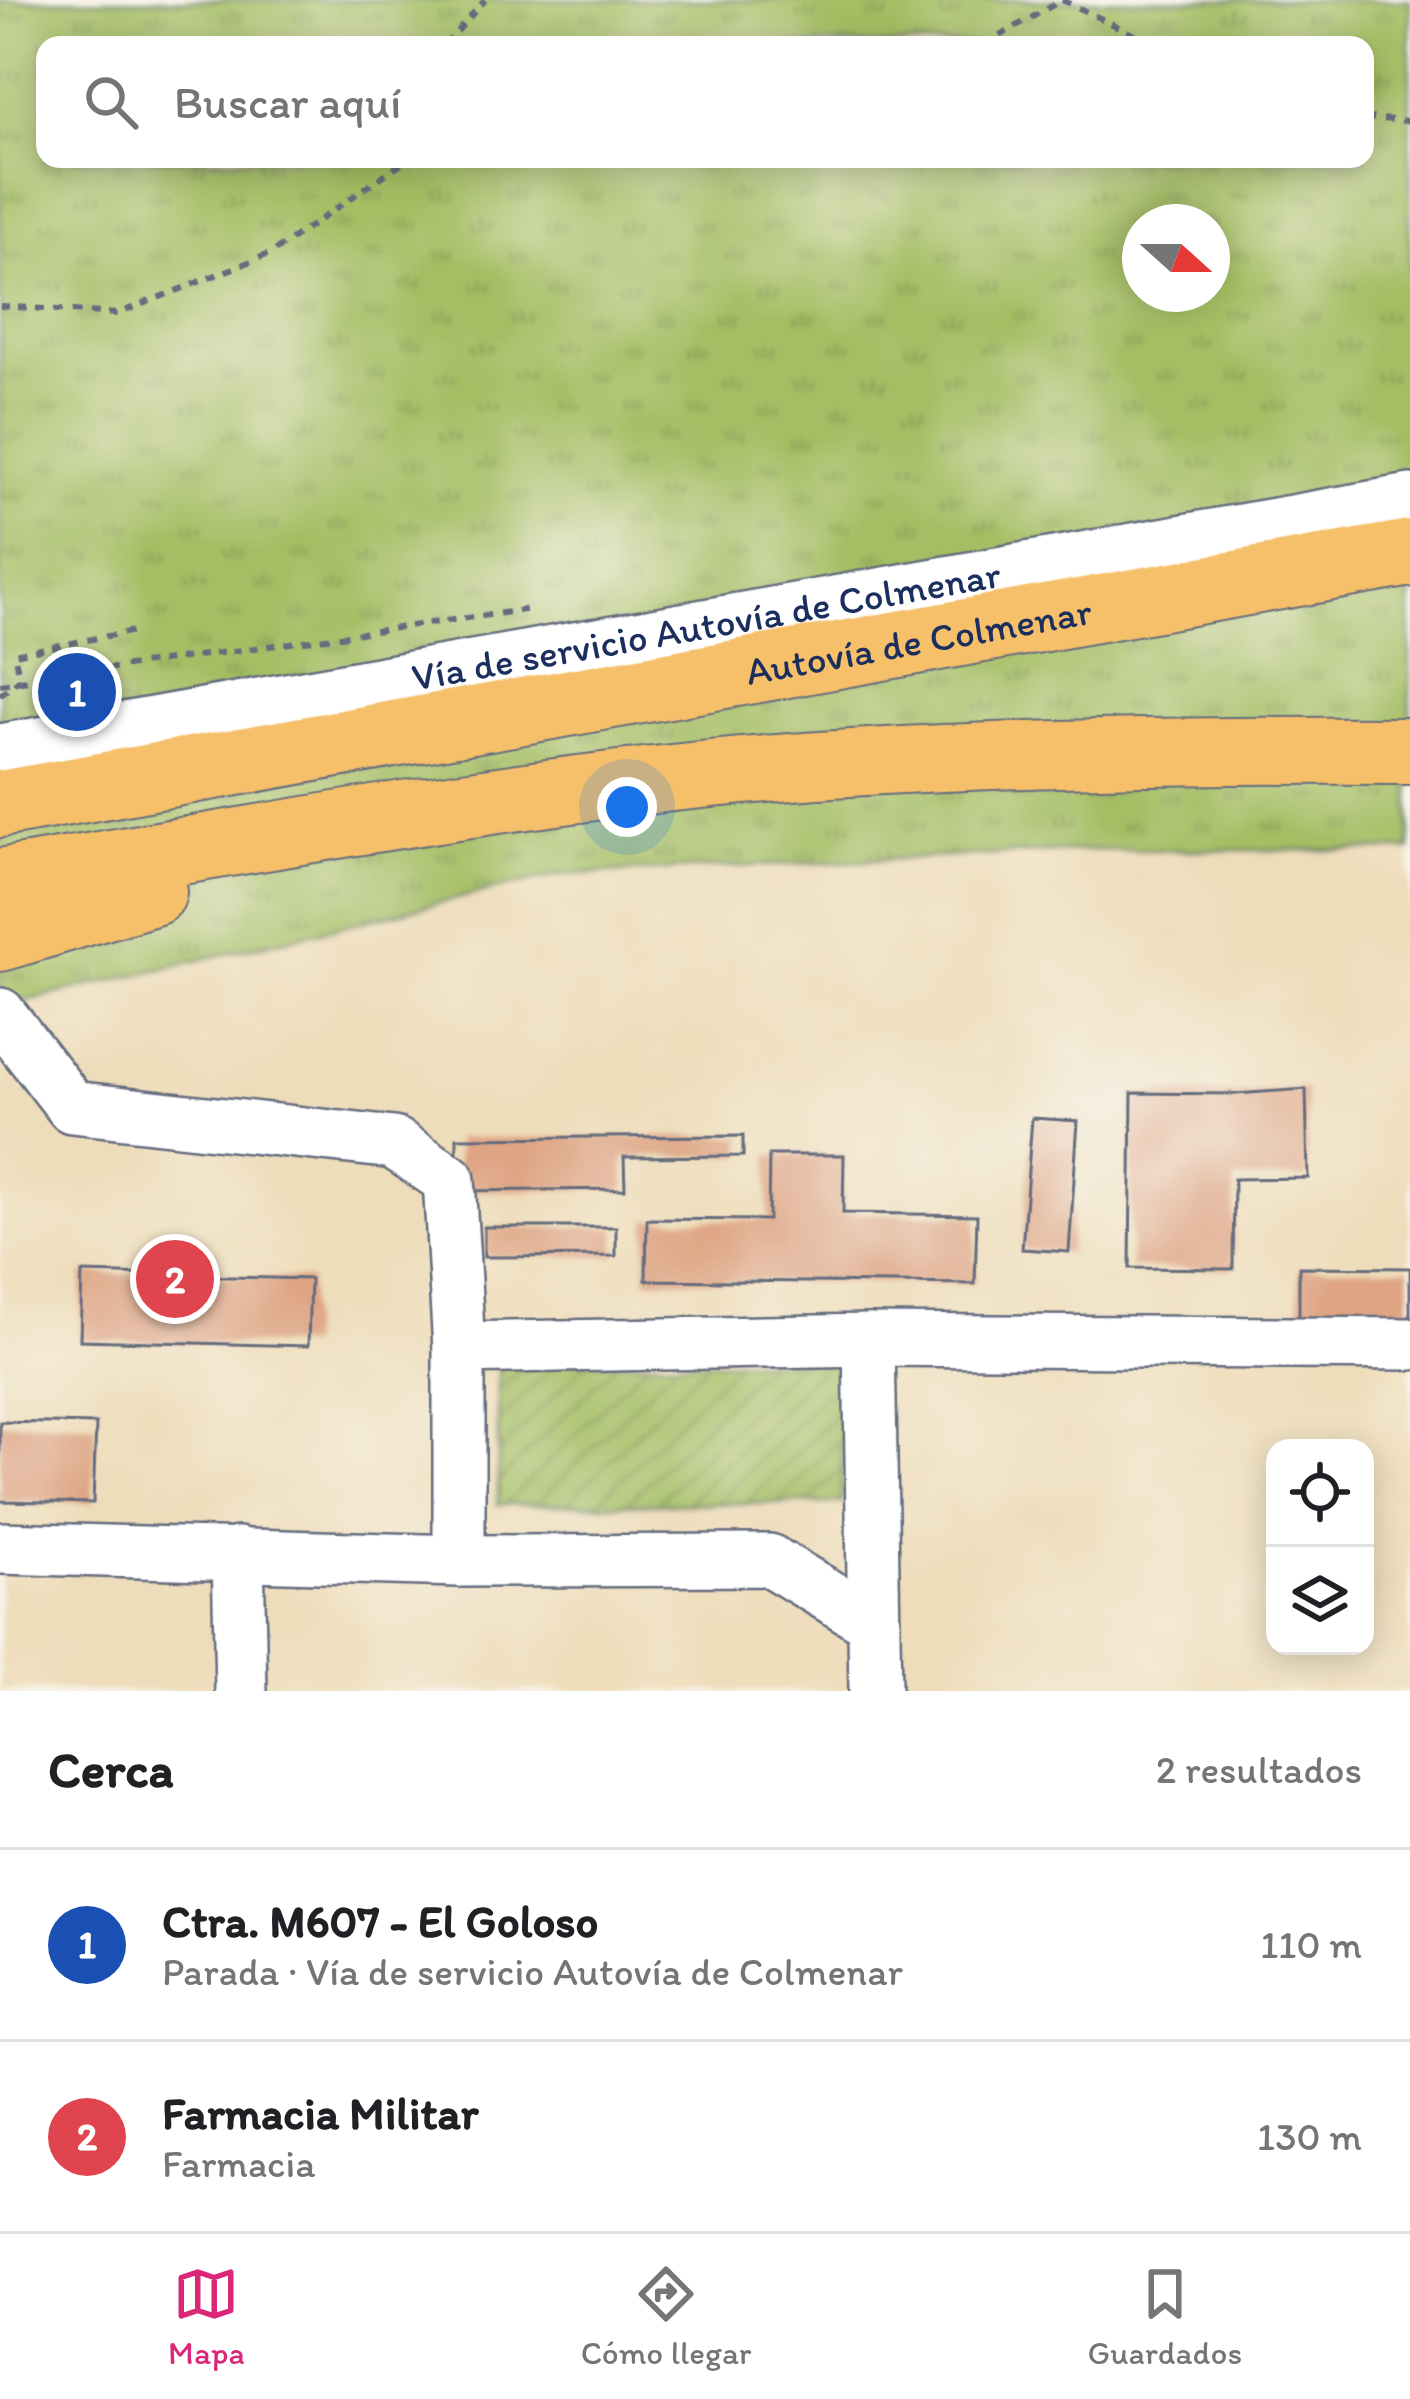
<!DOCTYPE html>
<html lang="es">
<head>
<meta charset="utf-8">
<style>
  body { margin:0; font-family:Itim,sans-serif; background:#f6f6f6; color:#202124 }
  .controls { position:absolute; right:36px; bottom:36px; display:grid; overflow:hidden; border-radius:24px; box-shadow:0 6px 30px #0003 }
  .controls button { width:108px; height:108px; display:grid; place-items:center; padding:0; border:0; border-bottom:3px solid #e0e0e0; background:#fff; color:#202124; font:60px sans-serif }
  .compass { position:absolute; left:1122px; top:204px; width:108px; height:108px; border-radius:50%; background:#fff; box-shadow:0 6px 30px #0003; rotate:111deg }
  .you { position:absolute; left:627px; top:807px; width:42px; height:42px; margin:-30px; border:9px solid #fff; border-radius:50%; background:#1a73e8; box-shadow:0 0 0 18px #1a73e833 }
  .badge { display:grid; place-items:center; width:78px; height:78px; border-radius:50%; background:#db2777; color:#fff; font-size:39px; font-weight:700 }
  .pin { position:absolute; translate:-50% -50%; border:6px solid #fff; box-shadow:0 3px 12px #0006 }
  .list { margin:0; padding:0; list-style:none }
  h2 { display:flex; justify-content:space-between; align-items:center; height:156px; margin:0; padding:0 48px; font-size:51px }
  h2 small { font-size:39px; font-weight:400; color:#757577 }
  .list li { display:grid; grid-template-columns:78px 1fr auto; gap:36px; align-items:center; box-sizing:border-box; height:192px; padding:0 48px; border-top:3px solid #e0e0e0 }
  .list b { display:block; font-size:45px; white-space:nowrap }
  .list p { margin:0; font-size:39px; white-space:nowrap; color:#757577 }
  .list em { font-size:39px; font-style:normal; color:#757577 }
  .icon { flex:none; width:66px; height:66px; fill:none; stroke:currentColor; stroke-width:2; stroke-linecap:round; stroke-linejoin:round }
  .map { position:relative; flex:none; width:1410px; height:1691px; overflow:hidden }
  .search { position:absolute; background:#fff; box-shadow:0 6px 30px #0003; left:36px; right:36px; top:36px; height:132px; display:flex; align-items:center; gap:30px; box-sizing:border-box; padding:0 42px; border-radius:24px; color:#757577; font-size:45px }
  .sheet { height:540px; background:#fff }
  nav { display:flex; justify-content:space-around; align-items:center; box-sizing:border-box; height:168px; border-top:3px solid #e0e0e0; background:#fff; font-size:33px; color:#757577 }
  nav a { display:grid; justify-items:center; gap:6px }
  nav .on { color:#db2777 }
  .map>svg:first-child { display:block }
  .park { fill:url(#park-tufts); stroke:#607661; stroke-width:3; fill-rule:evenodd }
  .garden { fill:url(#garden-furrows); stroke:#607661; stroke-width:3 }
  .building { fill:#dea484 }
  .lines { fill:none; stroke-linecap:round; stroke-linejoin:round }
  .minor-casing { stroke:#656c7e; stroke-width:56 }
  .highway-casing { stroke:#656c7e; stroke-width:70 }
  .path { stroke:#656c7e; stroke-width:6; stroke-dasharray:9 9; stroke-linecap:butt }
  .minor { stroke:#fff; stroke-width:51 }
  .highway { stroke:#f6c06b; stroke-width:66 }
  .labels { text-anchor:middle; dominant-baseline:central; stroke-width:10; stroke-linejoin:round; paint-order:stroke }
  .street-label { font-size:39px; fill:#1b2f5e; stroke:#f7f3e8 }
</style>
</head>
<body>
<div class="map">
<svg width="1410" height="1691" viewBox="0 0 1410 1691">
  <defs>
    <pattern id="park-tufts" width="24" height="20" patternUnits="userSpaceOnUse" patternTransform="scale(3)"><rect width="24" height="20" fill="#a4be64"/><path d="M3 7l-1-3M5 7V3M7 7l1-3M15 17l-1-3M17 17v-4M19 17l1-3" fill="none" stroke="#859b56"/></pattern>
    <pattern id="garden-furrows" width="10" height="10" patternUnits="userSpaceOnUse" patternTransform="scale(3)"><rect width="10" height="10" fill="#a4be64"/><path d="M-1 1l2-2M0 10L10 0M9 11l2-2" fill="none" stroke="#859b56"/></pattern>
  </defs>
  <rect width="100%" height="100%" fill="#f7f3e8"/>
  <filter id="ink" filterUnits="userSpaceOnUse"><feTurbulence type="fractalNoise" baseFrequency=".00833" numOctaves="2"/><feDisplacementMap in="SourceGraphic" scale="24" xChannelSelector="R" yChannelSelector="G"/><feConvolveMatrix kernelMatrix="1 2 1 2 8 2 1 2 1" color-interpolation-filters="sRGB"/></filter>
  <filter id="wash" filterUnits="userSpaceOnUse"><feTurbulence type="fractalNoise" baseFrequency=".004" numOctaves="4" result="noise"/><feDisplacementMap in="SourceGraphic" scale="48" xChannelSelector="R" yChannelSelector="G"/><feGaussianBlur stdDeviation="2.7" result="paint"/><feColorMatrix in="noise" values="0 0 0 0 0 0 0 0 0 0 0 0 0 0 0 0 0 1.4 0 .05"/><feComposite in="paint" operator="in"/></filter>
  <g filter="url(#wash)">
    <rect width="100%" height="100%" fill="#eeddba"/>
    <path class="park" d="M0,0H1410V850H1093L557,875L0,1007ZM45,45H1365V159H45ZM1140,222H1212V294H1140Z"/>
    <path class="garden" d="M842,1361V1503L498,1504V1362Z"/>
    <g id="blocks">
      <path class="building" d="M1306,1089L1308,1178L1234,1179L1233,1269L1130,1268L1132,1093L1235,1094Z
        M1032,1118L1078,1121L1069,1252L1022,1249Z
        M743,1136V1156L624,1157L625,1189L457,1191V1138Z
        M769,1155H844L843,1213L977,1215L975,1284L646,1280L647,1219L768,1220Z
        M484,1227H616V1256L484,1257Z
        M1299,1267L1410,1268V1327L1299,1326Z
        M82,1273L310,1279L308,1346L80,1340Z
        M0,1422L96,1424L93,1503L0,1501Z"/>
    </g>
  </g>
  <g filter="url(#ink)">
    <use href="#blocks" fill-opacity="0" stroke="#656c7e" stroke-width="3"/>
    <g class="lines">
      <g class="minor-casing">
        <g id="minor">
          <path id="s1" d="M0,750L1410,500"/>
          <path d="M0,1014L72,1107L394,1143L449,1180L459,1348V1561"/>
          <path d="M869,1340L875,1691"/>
          <path d="M459,1348L869,1340L1410,1344"/>
          <path d="M0,1548L459,1561L769,1560L874,1623"/>
          <path d="M238,1553L241,1691"/>
        </g>
      </g>
      <g class="highway-casing">
        <g id="highway">
          <path id="s2" d="M0,804L1410,553"/>
          <path d="M0,882C263,838 526,787 792,767C997,752 1204,750 1410,751"/>
          <path d="M0,938L153,892"/>
        </g>
      </g>
      <path class="path" d="M1062,0L1156,45
        M445,45L485,0
        M984,45L1062,0
        M1365,118L1410,121
        M0,306L117,314L272,253L407,159
        M0,684L531,609
        M0,695L20,679L14,654L134,631"/>
      <use href="#minor" class="minor"/>
      <use href="#highway" class="highway"/>
    </g>
  </g>
  <g class="labels">
    <g class="street-label">
      <text stroke="none"><textPath href="#s1" startOffset="717">Vía de servicio Autovía de Colmenar</textPath></text>
      <text stroke="none"><textPath href="#s2" startOffset="933">Autovía de Colmenar</textPath></text>
    </g>
  </g>
</svg>
<div class="controls">
<button><svg class="icon" aria-label="locate" viewBox="0 0 24 24"><circle cx="12" cy="12" r="6"/><path d="M12 2v4M12 18v4M2 12h4M18 12h4"/></svg></button>
<button><svg class="icon" aria-label="layers" viewBox="0 0 24 24"><path d="M12 4l9 5-9 5-9-5zM3 14l9 5 9-5"/></svg></button>
</div>
<svg class="compass" viewBox="-18 -18 36 36"><path d="M0-13l5 13h-10z" fill="#e53935"/><path d="M0 13l5-13h-10z" fill="#757577"/></svg>
<div class="you"></div>
<div class="pin badge" style="left:77px;top:692px;background:#1a4fb4">1</div>
<div class="pin badge" style="left:175px;top:1279px;background:#e0444e">2</div>
<div class="search"><svg class="icon" aria-label="search" viewBox="0 0 24 24"><circle cx="10" cy="10" r="6"/><path d="M15 15l6 6"/></svg>Buscar aquí</div>
</div>
<section class="sheet">
<h2>Cerca<small>2 resultados</small></h2>
<ul class="list">
<li><span class="badge" style="background:#1a4fb4">1</span><div><b>Ctra. M607 - El Goloso</b><p>Parada · Vía de servicio Autovía de Colmenar</p></div><em>110 m</em></li>
<li><span class="badge" style="background:#e0444e">2</span><div><b>Farmacia Militar</b><p>Farmacia</p></div><em>130 m</em></li>
</ul>
</section>
<nav>
<a class="on"><svg class="icon" aria-label="map" viewBox="0 0 24 24"><path d="M3 6l6-2 6 2 6-2v14l-6 2-6-2-6 2zM9 4v14M15 6v14"/></svg>Mapa</a>
<a><svg class="icon" aria-label="directions" viewBox="0 0 24 24"><path d="M12 3l9 9-9 9-9-9zM9 14v-3h6M13 9l2 2-2 2"/></svg>Cómo llegar</a>
<a><svg class="icon" aria-label="saved" viewBox="0 0 24 24"><path d="M7 4h10v16l-5-4-5 4z"/></svg>Guardados</a>
</nav>
</body>
</html>
